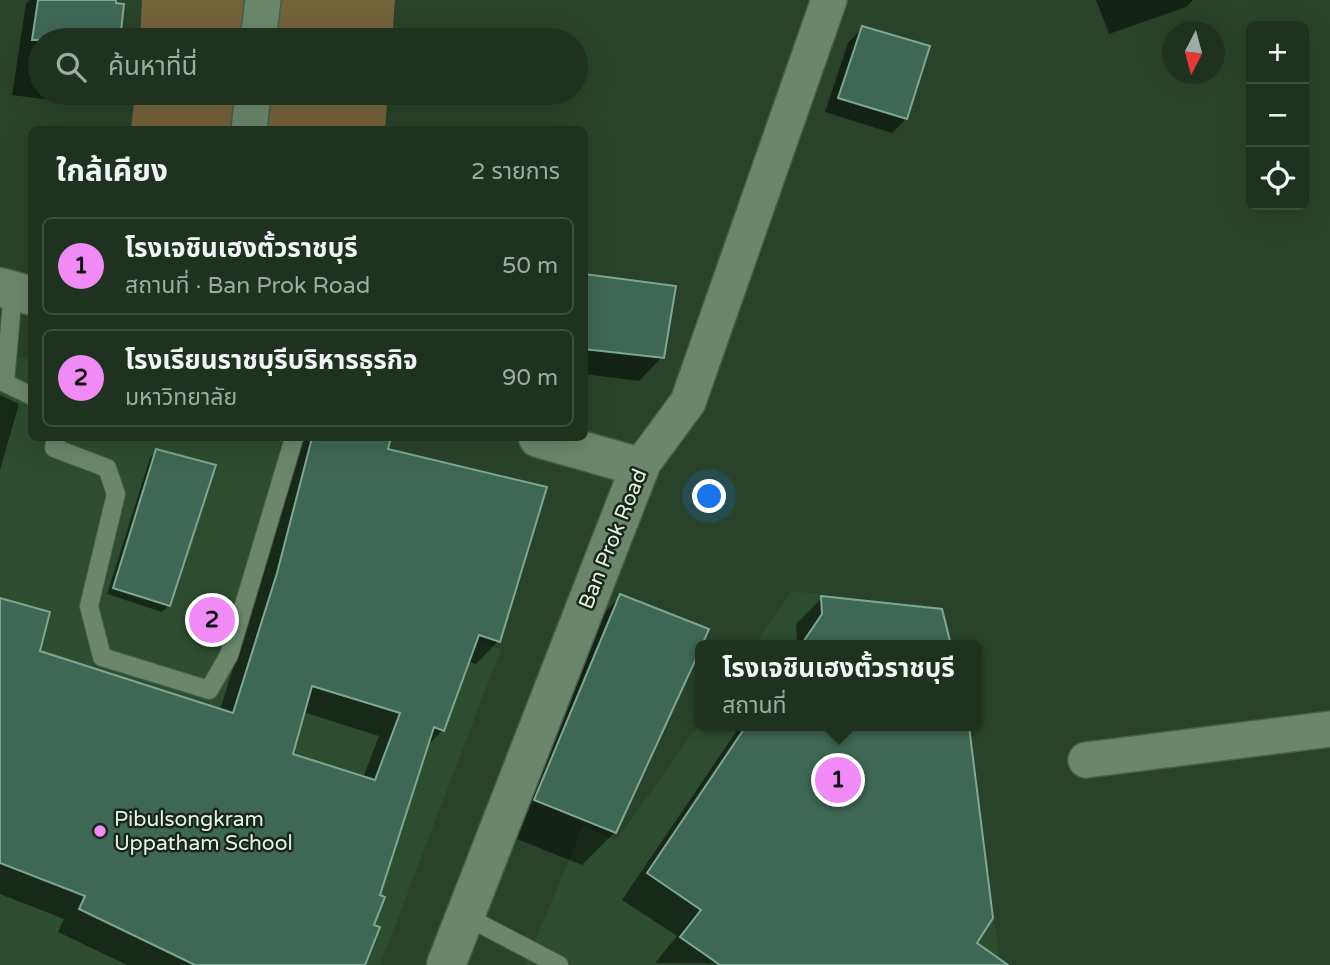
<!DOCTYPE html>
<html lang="th">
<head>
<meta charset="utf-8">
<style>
  body { margin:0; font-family:"Varela Round","Noto Sans Thai",sans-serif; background:#2c3e2d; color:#f1f3f6 }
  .controls { position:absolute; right:21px; top:21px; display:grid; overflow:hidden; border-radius:10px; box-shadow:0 7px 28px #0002 }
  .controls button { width:63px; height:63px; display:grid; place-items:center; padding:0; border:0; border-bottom:2px solid #3c4d3e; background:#1f3220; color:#f1f3f6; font:35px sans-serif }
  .compass { position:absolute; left:1162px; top:21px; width:63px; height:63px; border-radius:50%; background:#1f3220; box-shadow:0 7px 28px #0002; rotate:186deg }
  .you { position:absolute; left:710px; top:497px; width:24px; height:24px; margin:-18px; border:5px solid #fff; border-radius:50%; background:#1a73e8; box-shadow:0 0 0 10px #1a73e833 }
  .badge { display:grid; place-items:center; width:46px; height:46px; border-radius:50%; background:#f08bf5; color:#111; font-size:23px; font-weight:700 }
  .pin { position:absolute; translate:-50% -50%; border:4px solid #fff; box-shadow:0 2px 7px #0006 }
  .popup { position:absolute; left:695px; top:640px; width:287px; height:91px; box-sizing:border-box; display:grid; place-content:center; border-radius:10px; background:#1f3220; filter:drop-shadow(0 2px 5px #0005); font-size:23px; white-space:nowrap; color:#a1aaa5 }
  .popup b { font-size:26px; color:#f1f3f6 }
  .popup::after { content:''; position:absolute; left:50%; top:100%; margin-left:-14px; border:14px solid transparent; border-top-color:#1f3220 }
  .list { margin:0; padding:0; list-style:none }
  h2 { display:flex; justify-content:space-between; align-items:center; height:91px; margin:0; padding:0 28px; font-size:30px }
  h2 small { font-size:23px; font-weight:400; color:#a1aaa5 }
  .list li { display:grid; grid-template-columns:46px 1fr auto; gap:21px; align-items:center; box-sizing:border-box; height:98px; margin:0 14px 14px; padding:0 14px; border:2px solid #3c4d3e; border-radius:10px }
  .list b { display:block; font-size:26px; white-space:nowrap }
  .list p { margin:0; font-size:23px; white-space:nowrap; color:#a1aaa5 }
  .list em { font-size:23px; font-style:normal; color:#a1aaa5 }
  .icon { flex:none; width:38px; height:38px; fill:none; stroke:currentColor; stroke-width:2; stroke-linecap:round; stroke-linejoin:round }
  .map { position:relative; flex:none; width:1330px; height:965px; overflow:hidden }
  .search { position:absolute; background:#1f3220; box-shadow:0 7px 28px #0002; left:28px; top:28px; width:560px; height:77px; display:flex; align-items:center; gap:18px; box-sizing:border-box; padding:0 24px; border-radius:38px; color:#a1aaa5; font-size:26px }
  .panel { position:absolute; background:#1f3220; box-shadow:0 7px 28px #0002; left:28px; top:126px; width:560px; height:315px; border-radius:10px }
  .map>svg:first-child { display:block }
  .built { fill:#2d4d2f }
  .green { fill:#74623b }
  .shadow { fill:#0007; fill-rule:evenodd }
  .building { fill:#3f6756; stroke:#7da794; stroke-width:2; fill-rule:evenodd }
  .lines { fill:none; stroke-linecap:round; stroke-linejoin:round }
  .lane-casing { stroke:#475f49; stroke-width:20 }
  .street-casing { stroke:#475f49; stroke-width:38 }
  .secondary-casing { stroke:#475f49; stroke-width:41 }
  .lane { stroke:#6a876b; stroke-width:18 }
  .street { stroke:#6a876b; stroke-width:35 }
  .secondary { stroke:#6a876b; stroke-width:38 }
  .poi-dot { fill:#f08bf5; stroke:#1b261b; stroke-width:2.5 }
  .labels { text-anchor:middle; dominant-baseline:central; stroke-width:5; stroke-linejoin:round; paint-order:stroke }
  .street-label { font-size:21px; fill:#e4f4e4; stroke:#1b261b }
  .poi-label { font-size:21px; fill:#e4f4e4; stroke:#1b261b; text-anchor:start }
</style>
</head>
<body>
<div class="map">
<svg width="1330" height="965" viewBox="0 0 1330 965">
  <rect width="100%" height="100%" fill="#29432a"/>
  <path class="built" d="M0,352L31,360L32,438H333L388,452L345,592L501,649L380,965H0Z
    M792,591L942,609L951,645H754Z
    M700,722V726H969L999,958L998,965H525L583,826L617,840Z"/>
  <path class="green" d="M142,0H395L392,40H140Z
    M135,93H388L385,129L131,130Z"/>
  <path class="shadow" d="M30,0H114V5L122,6L118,40H40V93H93L81,104L12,95L26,4Z
    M1096,0H1193L1186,7L1109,34Z
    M862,28L906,119L892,133L825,112L848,43Z
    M584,277L662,357L639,381L584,374Z
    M0,395L19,404L0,470Z
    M303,438H371L388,442L386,450L545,488L498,641L476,664L467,661L443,730L426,747L377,896L363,965H127L58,932L64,919L0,894V599L38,652L220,710L255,597L294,447ZM303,712L379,736L363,778L291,755Z
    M156,451L169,605L162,612L107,594L150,458Z
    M621,596L707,630L615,832L582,865L502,833L588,629Z
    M822,598L941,611L949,645H794L797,641L796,624Z
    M740,726H967L991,917L975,943L992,965L655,963L677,936L622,900Z"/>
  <path class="building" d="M38,0H116V3L124,4L120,40H32Z
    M862,26L930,46L907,119L838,98Z
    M584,274L676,286L664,358L584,349Z
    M312,438H391L388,449L547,487L500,642L479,635L444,731L434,727L380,895L385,897L374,925L380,927L365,965H195L79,909L85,896L0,863V598L50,612L40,651L233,713L277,573ZM312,686L400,713L375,780L293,754Z
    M156,449L216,465L170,606L113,588Z
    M620,594L709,629L702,645H700V650L616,833L534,800Z
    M821,596L942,609L951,645H801L822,614Z
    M746,726H969L993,918L977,943L1008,965H720L680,937L701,910L647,873Z"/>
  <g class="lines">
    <g class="lane-casing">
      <path id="lane" d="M13,291L5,383L32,396
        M56,438L54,448L107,468L116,494L89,606L102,657L209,690L229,655L294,438
        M465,916L559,965"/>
    </g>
    <g class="street-casing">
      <path id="street" d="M258,40L263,0
        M249,130L253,93
        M640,467L688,402L829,0
        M1086,760L1330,729"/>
    </g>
    <g class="secondary-casing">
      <path id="secondary" d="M0,287L32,296
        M446,965L640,467L538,438"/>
    </g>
    <use href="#lane" class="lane"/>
    <use href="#street" class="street"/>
    <use href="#secondary" class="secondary"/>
  </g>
  <circle class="poi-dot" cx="100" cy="831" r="7"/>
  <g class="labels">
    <g class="street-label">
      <text transform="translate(613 539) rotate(-68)">Ban Prok Road</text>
    </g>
    <g class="poi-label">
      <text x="114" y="819">Pibulsongkram<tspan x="114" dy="24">Uppatham School</tspan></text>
    </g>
  </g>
</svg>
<div class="controls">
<button>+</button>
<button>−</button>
<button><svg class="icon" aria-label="locate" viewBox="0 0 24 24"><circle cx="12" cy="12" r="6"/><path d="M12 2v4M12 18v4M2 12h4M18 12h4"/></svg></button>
</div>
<svg class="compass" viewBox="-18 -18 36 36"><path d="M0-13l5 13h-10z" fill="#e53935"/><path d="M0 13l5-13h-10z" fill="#a1aaa5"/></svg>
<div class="you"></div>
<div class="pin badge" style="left:838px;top:780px">1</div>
<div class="popup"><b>โรงเจชินเฮงตั้วราชบุรี</b>สถานที่</div>
<div class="pin badge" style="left:212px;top:620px">2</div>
<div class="search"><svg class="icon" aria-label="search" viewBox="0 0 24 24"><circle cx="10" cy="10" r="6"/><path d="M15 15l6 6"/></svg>ค้นหาที่นี่</div>
<section class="panel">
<h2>ใกล้เคียง<small>2 รายการ</small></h2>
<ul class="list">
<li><span class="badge">1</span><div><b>โรงเจชินเฮงตั้วราชบุรี</b><p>สถานที่ · Ban Prok Road</p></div><em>50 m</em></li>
<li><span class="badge">2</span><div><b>โรงเรียนราชบุรีบริหารธุรกิจ</b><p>มหาวิทยาลัย</p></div><em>90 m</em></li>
</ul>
</section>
</div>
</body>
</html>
